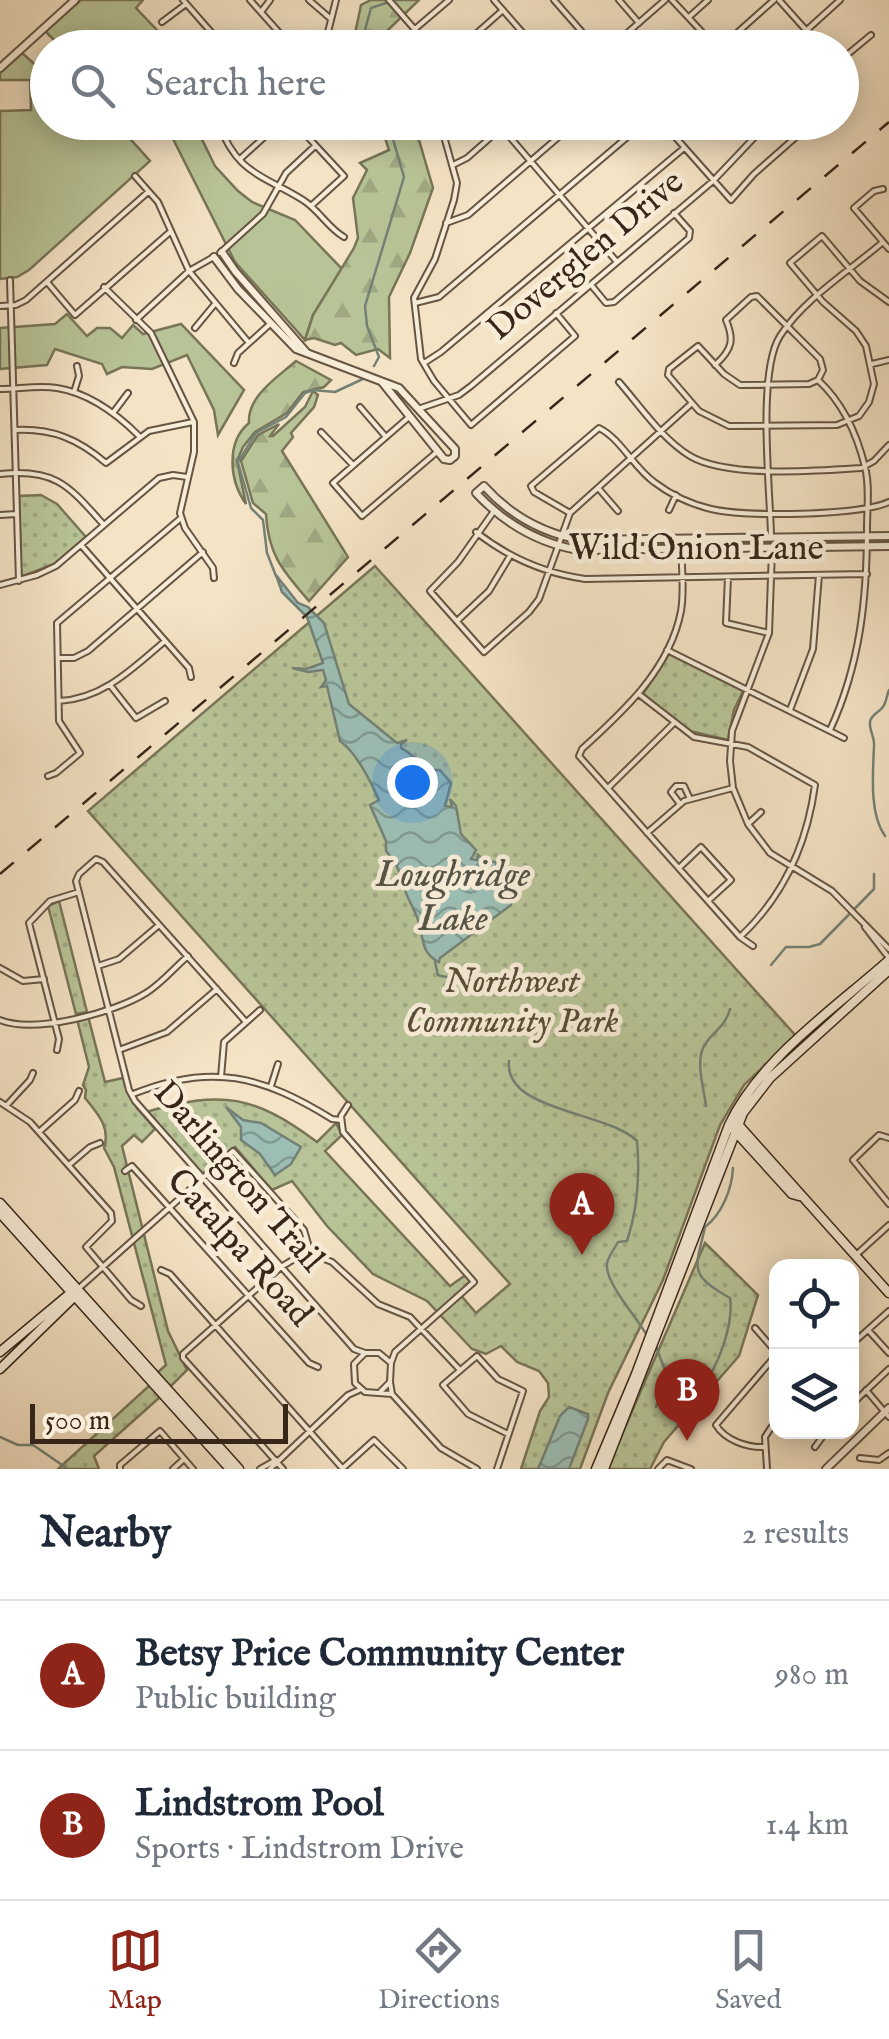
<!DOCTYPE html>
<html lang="en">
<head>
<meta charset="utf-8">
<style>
  body { margin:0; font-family:"IM FELL English",serif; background:#f2f2f3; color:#1f2937 }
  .controls { position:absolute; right:30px; bottom:30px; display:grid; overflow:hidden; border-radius:20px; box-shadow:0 5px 25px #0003 }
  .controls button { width:90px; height:90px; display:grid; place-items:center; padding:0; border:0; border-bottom:2px solid #e0e1e3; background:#fff; color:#1f2937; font:50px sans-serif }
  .scale { position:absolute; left:30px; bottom:25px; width:258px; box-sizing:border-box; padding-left:10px; border:5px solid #372619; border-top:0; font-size:28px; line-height:35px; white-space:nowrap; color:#372619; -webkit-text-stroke:8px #f8edd9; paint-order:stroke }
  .you { position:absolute; left:412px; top:782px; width:35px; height:35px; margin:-25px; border:8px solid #fff; border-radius:50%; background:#1a73e8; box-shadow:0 0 0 15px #1a73e833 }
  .badge { display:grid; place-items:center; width:65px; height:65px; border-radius:50%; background:#8f2418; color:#fff; font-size:32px; font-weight:700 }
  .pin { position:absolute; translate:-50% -82px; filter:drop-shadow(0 2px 5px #0008) }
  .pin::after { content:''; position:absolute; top:52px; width:35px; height:30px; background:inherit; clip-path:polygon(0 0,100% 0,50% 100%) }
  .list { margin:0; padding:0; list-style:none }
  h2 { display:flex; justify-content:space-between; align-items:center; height:130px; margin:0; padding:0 40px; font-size:42px }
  h2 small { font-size:32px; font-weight:400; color:#747a83 }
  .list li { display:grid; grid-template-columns:65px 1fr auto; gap:30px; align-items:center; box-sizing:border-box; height:150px; padding:0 40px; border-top:2px solid #e0e1e3 }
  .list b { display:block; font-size:38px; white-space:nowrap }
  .list p { margin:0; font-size:32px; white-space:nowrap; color:#747a83 }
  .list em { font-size:32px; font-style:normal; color:#747a83 }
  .icon { flex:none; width:55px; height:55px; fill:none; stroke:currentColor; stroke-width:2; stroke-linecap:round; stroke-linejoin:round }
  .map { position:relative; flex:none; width:889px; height:1469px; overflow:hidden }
  .search { position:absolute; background:#fff; box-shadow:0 5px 25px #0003; left:30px; right:30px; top:30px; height:110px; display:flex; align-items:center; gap:25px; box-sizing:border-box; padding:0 35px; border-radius:55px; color:#747a83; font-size:38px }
  .sheet { height:430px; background:#fff }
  nav { display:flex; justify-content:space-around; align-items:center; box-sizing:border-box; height:140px; border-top:2px solid #e0e1e3; background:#fff; font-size:28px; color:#747a83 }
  nav a { display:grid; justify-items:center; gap:5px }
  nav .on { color:#8f2418 }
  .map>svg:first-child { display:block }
  .grass { fill:#b8c497; stroke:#787558; stroke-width:2.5 }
  .forest { fill:url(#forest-firs); stroke:#787558; stroke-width:2.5 }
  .park { fill:url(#park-dots); stroke:#787558; stroke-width:2.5 }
  .water { fill:url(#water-waves); stroke:#748176; stroke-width:2.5 }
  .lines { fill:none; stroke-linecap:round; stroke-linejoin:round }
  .stream { stroke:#748176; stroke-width:2.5 }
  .minor-casing { stroke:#654; stroke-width:8 }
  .tertiary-casing { stroke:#654; stroke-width:10 }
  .secondary-casing { stroke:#372619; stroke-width:11 }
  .minor { stroke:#f8edd9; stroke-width:4 }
  .tertiary { stroke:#f8edd9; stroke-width:6 }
  .secondary { stroke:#f8edd9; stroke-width:8 }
  .rail { stroke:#372619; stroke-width:2.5; stroke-dasharray:18 18; stroke-linecap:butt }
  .labels { text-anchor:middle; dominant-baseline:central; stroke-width:9; stroke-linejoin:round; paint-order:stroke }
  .street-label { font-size:35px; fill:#372619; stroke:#f8edd9 }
  .park-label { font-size:35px; font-style:italic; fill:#574e38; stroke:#f8edd9 }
  .water-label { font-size:38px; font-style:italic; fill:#555448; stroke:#f8edd9 }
</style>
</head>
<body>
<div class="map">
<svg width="889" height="1469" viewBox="0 0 889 1469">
  <defs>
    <pattern id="forest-firs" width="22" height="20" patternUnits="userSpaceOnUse" patternTransform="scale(2.5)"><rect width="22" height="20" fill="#b8c497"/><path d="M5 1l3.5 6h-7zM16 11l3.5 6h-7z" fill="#9fa882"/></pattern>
    <pattern id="park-dots" width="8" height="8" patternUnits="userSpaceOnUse" patternTransform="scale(2.5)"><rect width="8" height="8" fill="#b8c497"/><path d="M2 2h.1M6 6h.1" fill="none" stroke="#9fa882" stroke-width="1.8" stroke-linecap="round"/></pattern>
    <pattern id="water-waves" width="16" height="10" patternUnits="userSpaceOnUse" patternTransform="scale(2.5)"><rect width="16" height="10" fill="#9cbeb4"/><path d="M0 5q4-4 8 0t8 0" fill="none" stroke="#809a92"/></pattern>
  </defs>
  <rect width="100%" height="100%" fill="#f4e3c5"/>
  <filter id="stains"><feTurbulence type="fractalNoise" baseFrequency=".002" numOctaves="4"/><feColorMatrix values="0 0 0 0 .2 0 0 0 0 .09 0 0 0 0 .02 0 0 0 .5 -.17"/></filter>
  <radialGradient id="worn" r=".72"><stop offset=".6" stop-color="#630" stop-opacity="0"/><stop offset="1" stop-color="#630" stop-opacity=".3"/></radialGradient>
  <path class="grass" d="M81,0H143L136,8L173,47H61L45,31Z
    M22,53L47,75L48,122L116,123L150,161L29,270L17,277L0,279V111L31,110L30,80H0V73Z
    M165,123H194L215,166L238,191L252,202L295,220L342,269L313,315L305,340L235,262Z
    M67,314L87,336L97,328H110L122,338L133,325L143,334L181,324L244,390L218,435L214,410L187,355L152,369L122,367L107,374L102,364L55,349L47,365L0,369V328L55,324Z"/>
  <path class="forest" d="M371,0H419L388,30L392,47L352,48L361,5Z
    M380,123H414L433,188L410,253L389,297L390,358L378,349L356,355L341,343L335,345L314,338L305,340L313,315L354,248L358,238L353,198L367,170L360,163L389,150Z
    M296,361L331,380L324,387L303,392L287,413L255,432L243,447L237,461L246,504C229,480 226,442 249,423C247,396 278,377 296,361Z
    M313,391L318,395L314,407L291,433L293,437L282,451L348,557L309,601C283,571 268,555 266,514L253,503L241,461L258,435L279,424L270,436H273L305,407Z"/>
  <path class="park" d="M41,495L57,504L86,537L54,564L23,576L21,573L19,496Z
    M375,566L796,1036L744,1085L720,1125L663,1280L608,1393L580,1469H521L540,1411L549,1397L548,1383L539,1371L517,1362L501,1346L486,1354L472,1349L427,1301L373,1274L327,1226L292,1181L272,1190L235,1147L202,1174L146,1112C222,1090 254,1095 317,1142L336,1123L342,1135L325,1151L450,1286L467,1274L471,1280L459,1293L476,1313L510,1284L88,811Z
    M669,654L743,691L734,710L728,740L690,731L643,694Z
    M59,901L87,1012L76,1014L48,906Z
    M88,1016L105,1082L123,1078L137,1108L155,1129L142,1142L134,1135L122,1146L168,1331L187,1370L169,1388L157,1373L166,1365L114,1167L104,1148C111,1127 97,1113 85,1098L86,1090L83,1085L89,1067L77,1019Z
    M705,1243L758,1295L739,1356L664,1442L650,1469H607Z
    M151,1384L161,1396L94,1456L99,1469H58Z"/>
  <path class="water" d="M276,575L298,603L308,607L324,623L349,704L397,743L407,740L401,744V748C414,754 425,772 440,770L451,783L445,806L452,807L450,799L456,806L461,834L476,850L471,859L477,860L478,855L485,860L495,862L512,897L511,905L440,958L439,962C420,953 424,937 418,920C415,910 408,900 405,890L400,887L401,876L395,862L386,851V841L370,805L379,800C370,780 356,752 340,741L327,686L321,687L326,680L323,670L308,672L292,668L306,669L323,663L307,617L282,592Z
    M226,1107L243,1120L261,1123L301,1147L291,1164L275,1175L260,1154L241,1140V1127Z
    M569,1407L588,1414V1419L569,1469H538L560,1416Z"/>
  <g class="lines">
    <path class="stream" d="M365,48L362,41L371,8L395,0
      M374,366L379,357L367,326L365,306L404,177L388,122
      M276,576L267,553L263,520L251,508L238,462L256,433L286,417L305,393L313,390L335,392L365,378
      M885,836C869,814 873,773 874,746C875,738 869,730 870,722C871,714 881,712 884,705C887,700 887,694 889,690
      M435,962L438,975C454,981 474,974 488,983
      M771,965L786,947H809L820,944L874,889V874
      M509,1061C504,1112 607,1111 637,1141C640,1175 638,1208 627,1241L618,1242C614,1250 608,1256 607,1264C605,1283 636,1316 646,1334
      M706,1106C704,1089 696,1064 703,1048C710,1033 725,1028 730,1009
      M655,1344L666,1373L656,1407
      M702,1386C718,1368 734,1323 730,1298C687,1274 696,1268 705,1227C722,1214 732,1189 733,1168
      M0,1437L18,1445H33L68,1469"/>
    <g class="minor-casing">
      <path id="minor" d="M183,0L225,48
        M250,0L293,48
        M309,0L331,19
        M389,0L431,48
        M494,0L536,48
        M554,0L596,48
        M619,0L639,23
        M672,0L717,48
        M779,0L822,48
        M261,12L270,0
        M689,17L708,0
        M162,22L186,4
        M415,29L449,0
        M204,48L214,35
        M331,48L328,32L336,0
        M469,48V40L503,10
        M610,48L665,0
        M720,48L774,0
        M787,48L840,0
        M842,59L871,35
        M842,70L855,87L842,98
        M218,122C237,174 261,174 303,200C319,210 328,228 344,237
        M294,122L344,176L311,206
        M360,122L368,126
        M440,122L457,183L454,200L435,259L414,298L421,359L434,381L471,425L575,336L556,313
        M497,122L617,262
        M662,122L731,200L754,174L813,122
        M738,122L751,138
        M240,159L281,122
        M453,165L467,158L508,122
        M135,176L158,202L189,271L249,343
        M883,189L874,191L854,208L889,249
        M446,223L468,215L576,122
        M220,253L263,214L286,173L315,146
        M10,280L19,581
        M47,282L75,315L170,232
        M592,286L606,303L614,302L689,238L690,231L674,213
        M104,287L151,333L194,422V452L180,513L185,528L213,568L214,578
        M415,303L439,297L645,122
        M0,306L16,305L26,300L148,192
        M136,320L189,271L212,258
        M195,328L214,305
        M234,363L238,353L270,324
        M424,363L441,352L684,148
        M872,364L889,360
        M715,365C733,349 734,339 726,320L751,297L757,296L820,359L823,370L818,380L809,384L740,385L724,374L698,346L669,369L668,375L699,411L729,426L837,425L859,416L869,402L874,384L866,346L856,331L823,302L790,263L822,236L860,281L889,302
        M818,380C843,403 857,434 865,467C870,486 867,509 867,528C867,599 860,665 830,730
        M619,382C641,407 661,438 690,456C727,478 817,471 861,468L874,461L889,445
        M0,389C19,389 38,385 57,388C89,393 117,414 139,436
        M74,392L79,376L77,366
        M360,407L386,437
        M421,408L459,395L471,386L713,181L769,122
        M113,413L128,393
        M409,417L333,483L362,516L438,451
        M15,430C52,428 78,439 106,463L149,431L193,422
        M321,432L353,465
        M0,474C56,468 69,486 104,525
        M599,489L618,511
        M669,510L676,495
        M494,511L458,562L430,591L484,652L529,612L539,599L570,513L692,403
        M570,513L534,492L531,486L599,428C621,439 634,468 654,482C671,495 690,504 711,509C746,517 857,516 889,502
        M0,515L16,514
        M476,532C509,558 543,573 585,579L867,574
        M771,535C770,489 757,372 780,336C804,299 849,271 883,242
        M681,540C681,563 685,588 681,611C670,669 624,711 582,749L579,756L740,937L753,946
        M81,545L189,668L191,677
        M772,550L769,633L732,731L730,761L733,788L748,824L770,853L832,891L889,949
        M728,577L726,623L769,633
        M0,585L37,575L56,566L159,478L173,475L187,477
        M457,621L489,591L510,556
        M667,650L844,738
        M59,658H74L88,651L203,552
        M110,685L136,718L165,701
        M640,695L694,737L748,747L815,785C807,844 784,896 740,937
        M59,701C103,699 133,668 165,641
        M790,710L813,649L819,575
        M48,776L56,773L80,753L59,721L57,623L181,518
        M608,788L674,723
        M680,804L671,792L676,786H684L690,799
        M748,824L761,812
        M647,833L684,801L733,788
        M679,868L701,847L731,880L708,901
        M865,927L889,958
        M98,966L119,959L159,925
        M0,968L23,981L44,979
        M0,1020C35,1034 114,1013 146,993C161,984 174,968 188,956
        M246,1022L103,862L96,859L79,874L76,881L129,1090L135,1101L354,1349L365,1353
        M57,1050L59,1039L29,923L50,901L79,892
        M119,1050L167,1032L217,989
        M221,1077L224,1042L260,1010
        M271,1086L278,1064
        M133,1094C212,1062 262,1076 332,1119L341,1120
        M0,1102L30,1122L111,1213L112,1221L86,1247L131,1300L141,1306
        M348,1105L341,1116L343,1132L474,1282L395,1352L391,1363
        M6,1106L30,1080L33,1073
        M39,1132L75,1100L79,1091
        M889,1138L879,1135L853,1160L889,1204
        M69,1165L90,1147L100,1143
        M125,1171L132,1166L309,1363L318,1367
        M856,1255L889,1225
        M161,1270L170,1274L343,1469
        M78,1289L233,1151L304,1230L311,1254
        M755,1328L776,1352
        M869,1331L889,1353
        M852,1344L889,1311
        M390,1382L392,1394L441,1448L477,1469
        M866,1390L889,1417
        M381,1391L390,1382L391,1363L379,1353H365L354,1364L355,1383L365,1392L392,1394
        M852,1404L889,1369
        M765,1447C747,1448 725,1440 716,1425L776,1355
        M815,1447L826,1432
        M860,1458L879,1460L889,1453
        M343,1468L374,1440L403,1469
        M120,1469V1465L160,1431L193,1469
        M173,1469L184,1459
        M260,1469L276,1460
        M270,1469L348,1395L359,1390
        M283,1469L183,1358V1354L281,1267L296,1258L311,1254L332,1262L378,1304L410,1317L459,1369
        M497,1469L523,1391L498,1379L477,1356L443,1385L468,1414L508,1434
        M658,1469L667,1460L691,1469
        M767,1469L765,1437L776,1420"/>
    </g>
    <g class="tertiary-casing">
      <path id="tertiary" d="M0,68L75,0
        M222,252L235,271L307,353
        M214,257L238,289L296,349L399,388L455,449V456L450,460L444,459L382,382
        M889,536L580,540C542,533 510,515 484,486L476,493C504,523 538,543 578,550L889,546
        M826,1469L889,1408"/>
    </g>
    <g class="secondary-casing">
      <path id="secondary" d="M735,1121L889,1293
        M733,1129L792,1194L799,1196
        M0,1203L239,1469
        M0,1213L230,1469
        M0,1352L73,1291
        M0,1369L76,1295
        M596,1469L636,1374L729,1125C760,1059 835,1008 889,960
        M604,1469L743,1113L770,1078L889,970"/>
    </g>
    <use href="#minor" class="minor"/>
    <use href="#tertiary" class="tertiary"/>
    <use href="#secondary" class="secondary"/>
    <path class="rail" d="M0,874L889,122"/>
  </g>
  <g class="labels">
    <g class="street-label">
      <text transform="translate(586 256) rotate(-40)">Doverglen Drive</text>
      <text x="696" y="549">Wild Onion Lane</text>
      <text transform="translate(238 1177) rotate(49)">Darlington Trail</text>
      <text transform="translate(239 1248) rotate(48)">Catalpa Road</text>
    </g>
    <g class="park-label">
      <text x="512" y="982">Northwest<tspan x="512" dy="40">Community Park</tspan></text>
    </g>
    <g class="water-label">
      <text x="453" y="876">Loughridge<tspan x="453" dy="44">Lake</tspan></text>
    </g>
  </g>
  <rect width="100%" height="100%" filter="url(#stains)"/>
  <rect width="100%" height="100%" fill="url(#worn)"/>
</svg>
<div class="controls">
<button><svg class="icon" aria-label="locate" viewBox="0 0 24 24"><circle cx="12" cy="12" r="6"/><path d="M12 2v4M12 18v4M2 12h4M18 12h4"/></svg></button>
<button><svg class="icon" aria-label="layers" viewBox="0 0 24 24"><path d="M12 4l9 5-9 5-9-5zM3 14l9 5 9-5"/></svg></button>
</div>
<div class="scale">500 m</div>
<div class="you"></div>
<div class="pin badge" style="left:582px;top:1255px">A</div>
<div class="pin badge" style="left:687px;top:1441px">B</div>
<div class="search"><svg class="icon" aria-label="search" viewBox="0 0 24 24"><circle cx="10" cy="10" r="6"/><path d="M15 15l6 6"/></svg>Search here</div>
</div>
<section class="sheet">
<h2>Nearby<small>2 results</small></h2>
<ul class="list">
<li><span class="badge">A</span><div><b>Betsy Price Community Center</b><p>Public building</p></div><em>980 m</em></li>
<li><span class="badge">B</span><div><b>Lindstrom Pool</b><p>Sports · Lindstrom Drive</p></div><em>1.4 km</em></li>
</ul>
</section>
<nav>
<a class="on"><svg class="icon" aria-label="map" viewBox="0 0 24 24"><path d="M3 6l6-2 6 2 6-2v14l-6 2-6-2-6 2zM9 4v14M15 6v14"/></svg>Map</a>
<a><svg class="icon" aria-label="directions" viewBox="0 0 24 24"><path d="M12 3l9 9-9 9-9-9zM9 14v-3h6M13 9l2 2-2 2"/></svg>Directions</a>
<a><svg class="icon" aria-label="saved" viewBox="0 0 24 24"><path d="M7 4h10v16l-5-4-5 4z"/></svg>Saved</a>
</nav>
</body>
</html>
